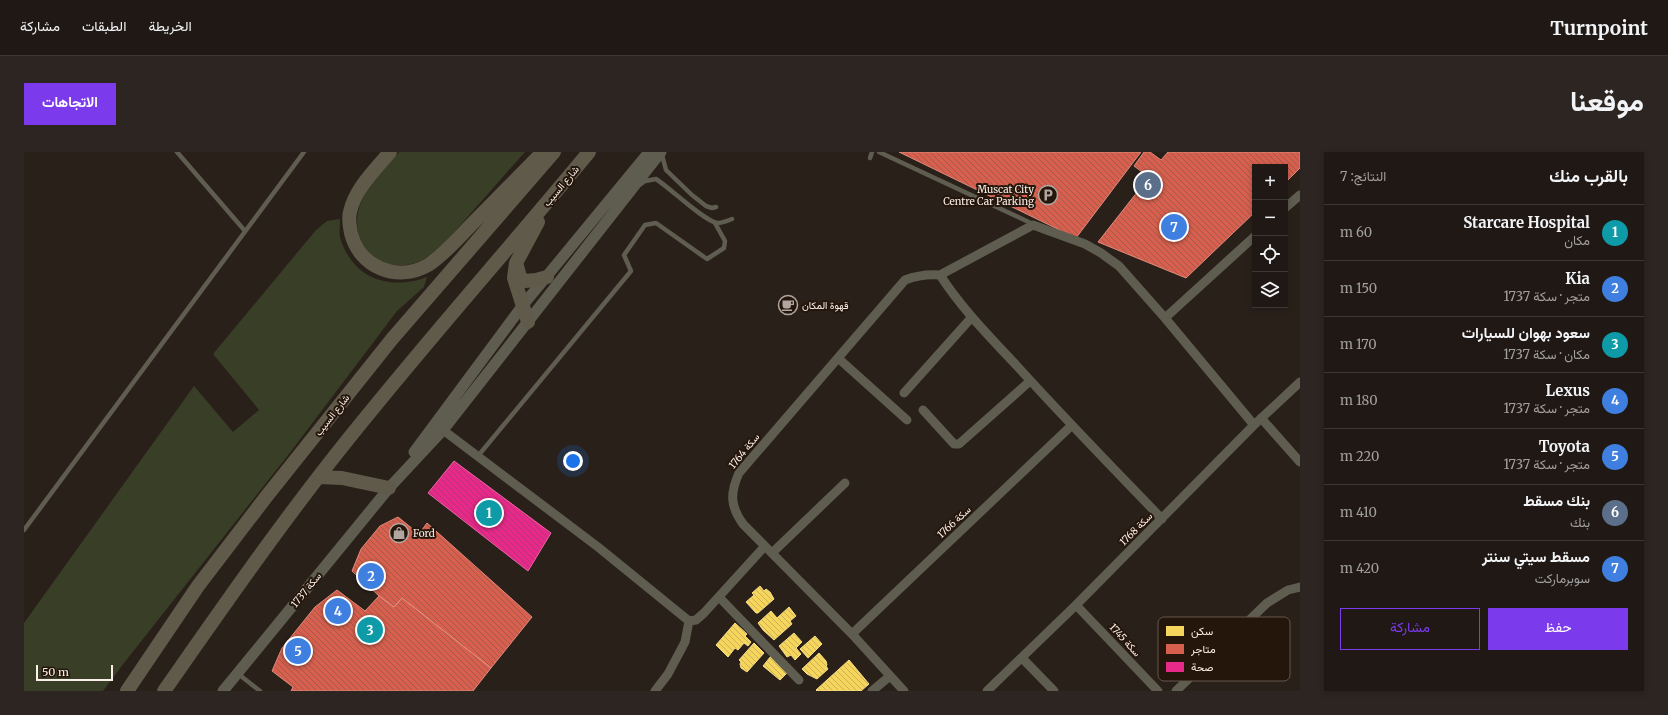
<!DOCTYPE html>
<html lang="ar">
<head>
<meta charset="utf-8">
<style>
  body { margin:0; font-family:Merriweather,Vazirmatn,serif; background:#2c2522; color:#f1f3f6; direction:rtl }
  .controls { position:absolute; right:12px; top:12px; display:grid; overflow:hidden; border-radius:0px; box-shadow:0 2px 6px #0003 }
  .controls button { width:36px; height:36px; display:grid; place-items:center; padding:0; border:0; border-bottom:1px solid #3c3734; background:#1f1814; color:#f1f3f6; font:20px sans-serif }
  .scale { position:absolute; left:12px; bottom:10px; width:77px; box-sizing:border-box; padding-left:4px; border:2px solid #faefe8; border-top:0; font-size:11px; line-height:14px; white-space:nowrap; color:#faefe8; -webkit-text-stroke:3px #25160b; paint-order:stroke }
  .you { position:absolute; left:549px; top:309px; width:14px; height:14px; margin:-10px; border:3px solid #fff; border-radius:50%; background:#1a73e8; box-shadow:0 0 0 6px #1a73e833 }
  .badge { display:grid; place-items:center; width:26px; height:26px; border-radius:50%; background:#7c3aed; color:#fff; font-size:13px; font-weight:700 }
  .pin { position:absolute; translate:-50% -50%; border:2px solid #fff; box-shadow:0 1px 4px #0006 }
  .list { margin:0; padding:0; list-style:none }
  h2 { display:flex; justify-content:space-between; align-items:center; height:52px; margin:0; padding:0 16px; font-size:17px }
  h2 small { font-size:13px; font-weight:400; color:#a1a0a0 }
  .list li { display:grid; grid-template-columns:26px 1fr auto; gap:12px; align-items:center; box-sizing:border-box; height:56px; padding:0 16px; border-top:1px solid #3c3734 }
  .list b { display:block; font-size:15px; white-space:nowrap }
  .list p { margin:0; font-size:13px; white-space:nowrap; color:#a1a0a0 }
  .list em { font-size:13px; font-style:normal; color:#a1a0a0 }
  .actions { display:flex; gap:8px; padding:12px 16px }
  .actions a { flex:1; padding:9px 0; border:1px solid #7c3aed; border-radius:0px; text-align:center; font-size:14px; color:#7c3aed }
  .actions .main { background:#7c3aed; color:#fff }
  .icon { flex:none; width:22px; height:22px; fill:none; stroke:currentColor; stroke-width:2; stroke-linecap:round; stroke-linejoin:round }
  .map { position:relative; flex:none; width:1276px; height:539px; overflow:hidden; direction:ltr; border-radius:0px }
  header { display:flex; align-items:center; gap:24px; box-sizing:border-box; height:56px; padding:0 20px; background:#1f1814; border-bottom:1px solid #3c3734 }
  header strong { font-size:19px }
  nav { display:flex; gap:22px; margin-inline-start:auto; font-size:14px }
  .intro { display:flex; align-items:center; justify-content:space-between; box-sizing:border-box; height:96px; padding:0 24px }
  h1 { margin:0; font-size:28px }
  .button { padding:10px 18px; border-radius:0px; background:#7c3aed; color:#fff; font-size:14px; font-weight:700 }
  main { display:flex; gap:24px; padding:0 24px }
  aside { flex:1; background:#1f1814; border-radius:0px; box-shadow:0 2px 6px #0003 }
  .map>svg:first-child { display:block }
  .green { fill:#393e26 }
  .homes { fill:url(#homes-back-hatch); stroke:#f7dd86 }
  .shops { fill:url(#shops-back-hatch); stroke:#e18b7c }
  .health { fill:url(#health-back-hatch); stroke:#ed64a6 }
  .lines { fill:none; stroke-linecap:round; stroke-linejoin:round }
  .service { stroke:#5f5c50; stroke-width:4.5 }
  .minor { stroke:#5f5c50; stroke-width:9 }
  .tertiary { stroke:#5f5c50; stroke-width:11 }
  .trunk { stroke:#605a4b; stroke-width:14 }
  .labels { text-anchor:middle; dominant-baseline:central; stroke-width:4; stroke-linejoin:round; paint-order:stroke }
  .street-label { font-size:10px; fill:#faefe8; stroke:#25160b }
  .poi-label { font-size:10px; fill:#faefe8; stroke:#25160b; text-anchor:start }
  .key { fill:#25160b; stroke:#65574d; stroke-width:1 }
  .key-label { font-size:11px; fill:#faefe8 }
</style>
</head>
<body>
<header>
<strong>Turnpoint</strong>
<nav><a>الخريطة</a><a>الطبقات</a><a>مشاركة</a></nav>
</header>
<div class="intro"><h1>موقعنا</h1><a class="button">الاتجاهات</a></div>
<main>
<aside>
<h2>بالقرب منك<small>النتائج: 7</small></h2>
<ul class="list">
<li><span class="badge" style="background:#0f9aa8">1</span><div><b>Starcare Hospital</b><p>مكان</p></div><em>60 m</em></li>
<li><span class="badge" style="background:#3f7fe0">2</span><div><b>Kia</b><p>متجر · سكة 1737</p></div><em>150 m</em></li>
<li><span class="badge" style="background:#0f9aa8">3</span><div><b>سعود بهوان للسيارات</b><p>مكان · سكة 1737</p></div><em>170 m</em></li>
<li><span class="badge" style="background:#3f7fe0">4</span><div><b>Lexus</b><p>متجر · سكة 1737</p></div><em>180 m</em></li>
<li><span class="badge" style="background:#3f7fe0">5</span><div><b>Toyota</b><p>متجر · سكة 1737</p></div><em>220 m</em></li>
<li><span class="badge" style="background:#5c6f8a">6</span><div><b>بنك مسقط</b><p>بنك</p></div><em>410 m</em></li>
<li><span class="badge" style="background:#3f7fe0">7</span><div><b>مسقط سيتي سنتر</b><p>سوبرماركت</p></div><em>420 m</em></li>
</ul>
<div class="actions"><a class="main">حفظ</a><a>مشاركة</a></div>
</aside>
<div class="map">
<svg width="1276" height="539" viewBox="0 0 1276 539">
  <defs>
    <pattern id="homes-back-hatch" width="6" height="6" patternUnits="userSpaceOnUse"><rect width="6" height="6" fill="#f6d55c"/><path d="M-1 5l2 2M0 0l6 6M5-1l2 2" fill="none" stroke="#cbb256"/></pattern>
    <pattern id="shops-back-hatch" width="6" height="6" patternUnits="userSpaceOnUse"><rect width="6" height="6" fill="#d6604d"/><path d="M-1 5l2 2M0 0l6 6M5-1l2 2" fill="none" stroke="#a5584b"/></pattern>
    <pattern id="health-back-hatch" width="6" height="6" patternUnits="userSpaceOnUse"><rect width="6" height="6" fill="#e7298a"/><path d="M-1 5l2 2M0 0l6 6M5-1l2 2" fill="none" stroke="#b83276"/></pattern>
  </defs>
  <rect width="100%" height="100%" fill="#29201a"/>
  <path class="green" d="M375,0H501C483,20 465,41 447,61C432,78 416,99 396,109C382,116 360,115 347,105C336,96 331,73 334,60C340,36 359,18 375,0Z
    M316,67C316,73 315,80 316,85C328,127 366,139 403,125L400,135L373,159L265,302L100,511L79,539H0V471L170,234L209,280L235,258L189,202L292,78L303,69Z"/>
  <path class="homes" d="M736,434L740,439L742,437L746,440L750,447L734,461H732L722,450L730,443L728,441Z
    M765,455L772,464L766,469L768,472L750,488L739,478L734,471L747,459L753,466Z
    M711,471L723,482L721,484L727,490L724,494L720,491L714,498L711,496L704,505L692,493Z
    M770,481L778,490L772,496L777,502L771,508L767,503L763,505L755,494Z
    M791,484L798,492L784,506L776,497Z
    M730,491L740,501L723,520L717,516L716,512L717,510L715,508Z
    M795,501L802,509L803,513L802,514L804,517L793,527L783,522L778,517Z
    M747,504L763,521L756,528L739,514Z
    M825,508L845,532L837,539H793L792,538Z"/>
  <path class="shops" d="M875,0H1117L1052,86Z
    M1120,0H1126L1137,8L1144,0H1276V16L1261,31V15H1231V60L1162,126L1074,90L1125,25L1110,14Z
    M374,365L395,382L403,371L508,465L467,516L378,446L370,455L355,444L328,419L337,397L356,374Z
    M313,438L341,459L355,444L370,455L378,446L467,516L449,539H267L269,535L248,519L258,496L291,455Z"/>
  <path class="health" d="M430,309L527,381L504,419L404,341Z"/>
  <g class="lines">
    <path class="service" d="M153,0L221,79
      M855,0L1009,72
      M638,3L642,18L668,43L682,54L688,56L692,55
      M846,6L848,0
      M617,32L621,29L632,27C646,36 680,69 693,71C699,71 703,69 708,67
      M454,304L607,119L600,103L621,73L632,71L683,107L700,96L701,89L691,71
      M0,378L280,0
      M213,521L236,539"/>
    <path class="minor" d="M1261,56L1276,43
      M916,123L1009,73L1061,92L1077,101L1095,114L1141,166L1230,273
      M1141,166L1231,84
      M814,206L883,268
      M880,241L948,165
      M899,258L930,292H935L1006,229
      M1237,266L1276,310
      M419,278L574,395L665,469L672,468L680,461L741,394
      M748,401L821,331
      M695,445L775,528
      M1052,453L1134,539
      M828,482L1047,274
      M998,506L1030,539
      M631,539L644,522L661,490L665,469
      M848,539L866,524
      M880,539L828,482L719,372C706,354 706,341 715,321L881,128C894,123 903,122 916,123C938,157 966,185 993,214C1040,266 1089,316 1138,367
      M963,539L1052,453L1230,273L1276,230
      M1152,539L1243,451L1264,438L1276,435"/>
    <path class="tertiary" d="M390,300L499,153L625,0
      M199,539L365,336L419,278L637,0"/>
    <path class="trunk" d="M366,0C351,18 331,37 326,60C324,67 326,75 327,81C335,115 373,131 404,113C420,103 434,86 448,72C472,48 495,24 519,0
      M493,114L496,125L501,129L512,128L523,125
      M504,170L490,126L492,111L514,70
      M295,325L318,326L365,336
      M103,539L174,434L242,345L368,187L530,0
      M140,539C194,462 248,384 306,310C389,204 479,104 565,0"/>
  </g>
  <defs>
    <g id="parking-ring" transform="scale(1)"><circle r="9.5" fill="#25160b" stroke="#b1a7a0" stroke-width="1.5"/><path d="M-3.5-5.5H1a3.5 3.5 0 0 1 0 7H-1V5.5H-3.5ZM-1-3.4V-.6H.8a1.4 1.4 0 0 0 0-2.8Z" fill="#b1a7a0"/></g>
    <g id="cafe-ring" transform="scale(1)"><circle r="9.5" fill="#25160b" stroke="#b1a7a0" stroke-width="1.5"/><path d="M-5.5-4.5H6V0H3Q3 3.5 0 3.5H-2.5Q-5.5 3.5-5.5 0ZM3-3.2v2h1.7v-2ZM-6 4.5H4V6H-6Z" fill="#b1a7a0"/></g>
    <g id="shop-ring" transform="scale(1)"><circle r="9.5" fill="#25160b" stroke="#b1a7a0" stroke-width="1.5"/><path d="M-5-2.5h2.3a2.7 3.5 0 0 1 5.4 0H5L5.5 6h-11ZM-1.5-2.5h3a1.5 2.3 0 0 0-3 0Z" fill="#b1a7a0"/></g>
  </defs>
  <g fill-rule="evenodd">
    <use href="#parking-ring" x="1024" y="43"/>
    <use href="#cafe-ring" x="764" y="153"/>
    <use href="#shop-ring" x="375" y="381"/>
  </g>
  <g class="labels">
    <g class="street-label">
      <text transform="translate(537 34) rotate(-50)">شارع السيب</text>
      <text transform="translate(308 263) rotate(-52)">شارع السيب</text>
      <text transform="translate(720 299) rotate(-51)">سكة 1764</text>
      <text transform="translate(930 370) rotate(-43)">سكة 1766</text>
      <text transform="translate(1112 377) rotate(-45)">سكة 1768</text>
      <text transform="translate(282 438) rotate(-51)">سكة 1737</text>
      <text transform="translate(1101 488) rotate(47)">سكة 1745</text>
    </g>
    <g class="poi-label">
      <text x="1010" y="37" text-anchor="end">Muscat City<tspan x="1010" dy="12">Centre Car Parking</tspan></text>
      <text x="778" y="153">قهوة المكان</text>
      <text x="389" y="381">Ford</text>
    </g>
  </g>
  <rect x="1134" y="465" width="132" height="64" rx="6" class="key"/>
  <rect x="1142" y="474" width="18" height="10" fill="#f6d55c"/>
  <rect x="1142" y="492" width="18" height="10" fill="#d6604d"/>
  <rect x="1142" y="510" width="18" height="10" fill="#e7298a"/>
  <g class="key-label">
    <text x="1167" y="483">سكن</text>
    <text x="1167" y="501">متاجر</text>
    <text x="1167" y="519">صحة</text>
  </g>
</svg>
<div class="controls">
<button>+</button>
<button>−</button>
<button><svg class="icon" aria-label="locate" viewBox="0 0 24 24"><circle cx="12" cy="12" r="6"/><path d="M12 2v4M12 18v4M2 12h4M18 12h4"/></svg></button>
<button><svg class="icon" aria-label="layers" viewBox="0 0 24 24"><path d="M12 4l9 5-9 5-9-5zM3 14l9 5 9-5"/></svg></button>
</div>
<div class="scale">50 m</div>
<div class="you"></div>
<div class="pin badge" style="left:465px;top:361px;background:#0f9aa8">1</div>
<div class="pin badge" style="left:347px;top:424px;background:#3f7fe0">2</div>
<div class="pin badge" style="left:346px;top:478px;background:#0f9aa8">3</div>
<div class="pin badge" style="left:314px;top:459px;background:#3f7fe0">4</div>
<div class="pin badge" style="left:274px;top:499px;background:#3f7fe0">5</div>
<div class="pin badge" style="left:1124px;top:33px;background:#5c6f8a">6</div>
<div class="pin badge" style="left:1150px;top:75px;background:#3f7fe0">7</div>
</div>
</main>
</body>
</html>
